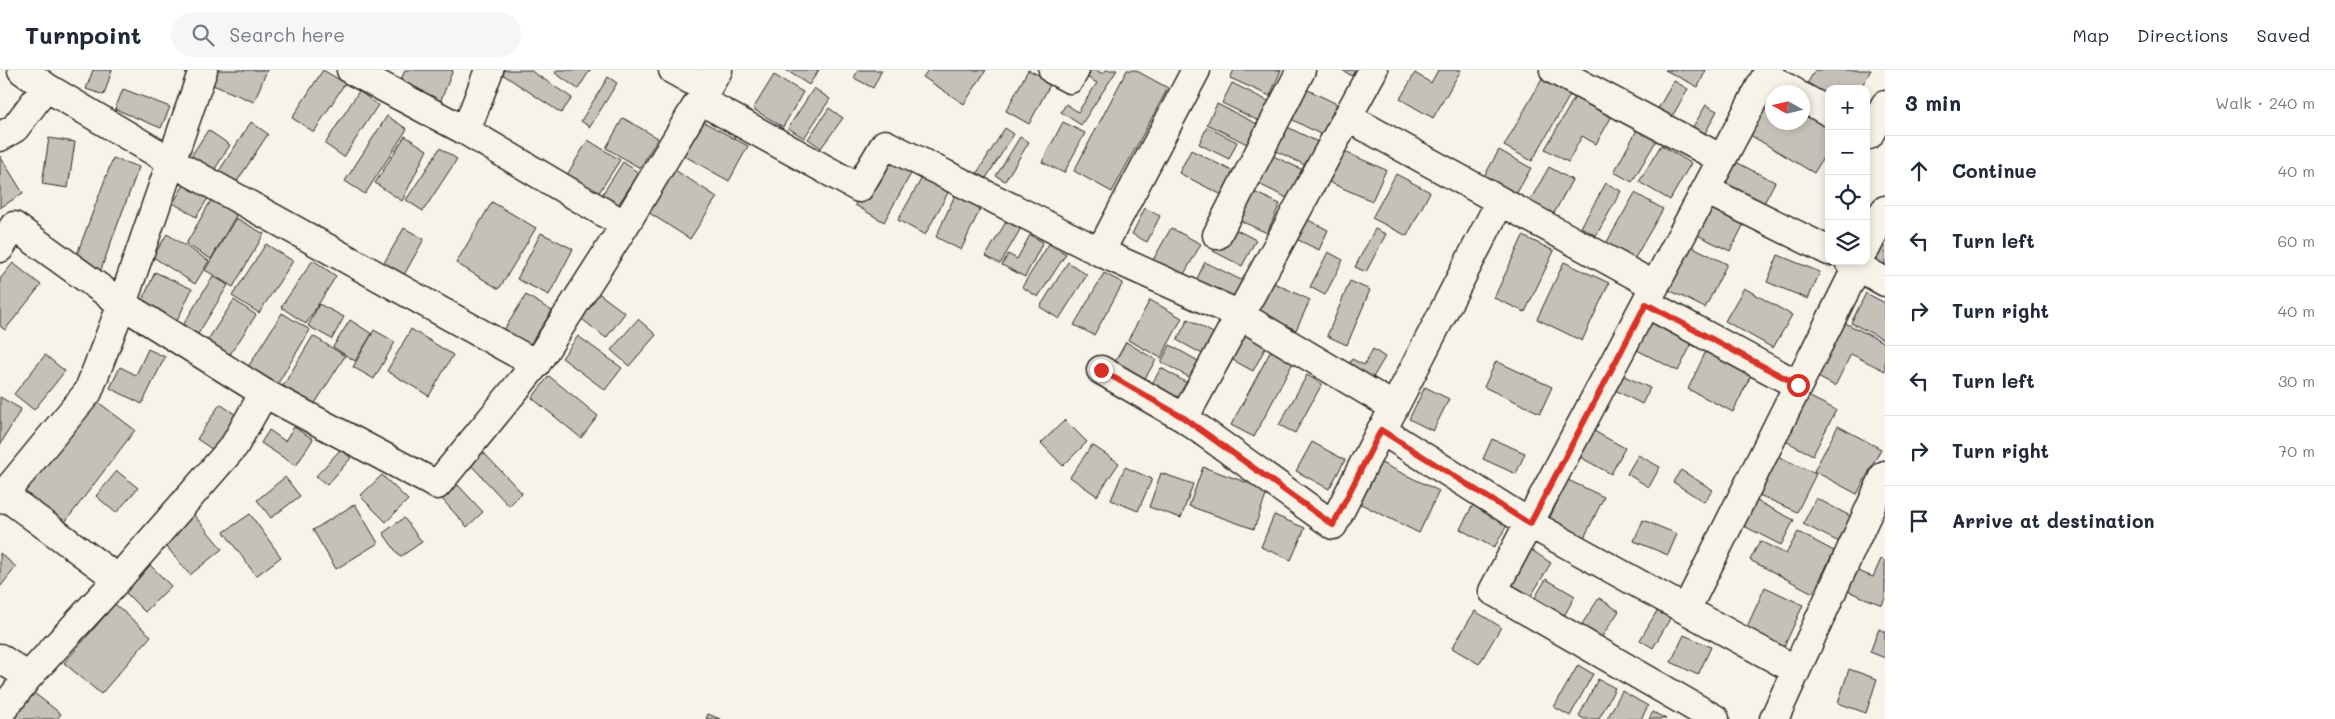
<!DOCTYPE html>
<html lang="en">
<head>
<meta charset="utf-8">
<style>
  body { margin:0; font-family:Mali,sans-serif; background:#f6f6f7; color:#1f2937 }
  .controls { position:absolute; right:15px; top:15px; display:grid; overflow:hidden; border-radius:10px; box-shadow:0 2px 8px #0003 }
  .controls button { width:45px; height:45px; display:grid; place-items:center; padding:0; border:0; border-bottom:1px solid #e0e1e3; background:#fff; color:#1f2937; font:25px sans-serif }
  .compass { position:absolute; left:1765px; top:15px; width:45px; height:45px; border-radius:50%; background:#fff; box-shadow:0 2px 8px #0003; rotate:278deg }
  .stop { position:absolute; width:15px; height:15px; margin:-11px; border:4px solid #d93025; border-radius:50%; background:#fff }
  .stop.end { background:#d93025; border-color:#fff; box-shadow:0 1px 5px #0008 }
  .list { margin:0; padding:0; list-style:none }
  h2 { display:flex; justify-content:space-between; align-items:center; height:65px; margin:0; padding:0 20px; font-size:21px }
  h2 small { font-size:16px; font-weight:400; color:#747a83 }
  .list li { display:grid; grid-template-columns:32px 1fr auto; gap:15px; align-items:center; box-sizing:border-box; height:70px; padding:0 20px; border-top:1px solid #e0e1e3 }
  .list b { display:block; font-size:19px; white-space:nowrap }
  .list em { font-size:16px; font-style:normal; color:#747a83 }
  .icon { flex:none; width:28px; height:28px; fill:none; stroke:currentColor; stroke-width:2; stroke-linecap:round; stroke-linejoin:round }
  .map { position:relative; flex:none; width:1885px; height:649px; overflow:hidden }
  header { display:flex; align-items:center; gap:30px; box-sizing:border-box; height:70px; padding:0 25px; background:#fff; border-bottom:1px solid #e0e1e3 }
  header strong { font-size:24px }
  nav { display:flex; gap:28px; margin-inline-start:auto; font-size:18px }
  .search { width:350px; height:45px; background:#f6f6f7; display:flex; align-items:center; gap:12px; box-sizing:border-box; padding:0 18px; border-radius:28px; color:#747a83; font-size:19px }
  main { display:flex }
  aside { flex:1; background:#fff }
  .map>svg:first-child { display:block }
  .building { fill:#c4c1b9; stroke:#2b2b2b }
  .lines { fill:none; stroke-linecap:round; stroke-linejoin:round }
  .minor-casing { stroke:#2b2b2b; stroke-width:31 }
  .minor { stroke:#f7f3e8; stroke-width:28 }
  .route { stroke:#d93025; stroke-width:6 }
</style>
</head>
<body>
<header>
<strong>Turnpoint</strong>
<div class="search"><svg class="icon" aria-label="search" viewBox="0 0 24 24"><circle cx="10" cy="10" r="6"/><path d="M15 15l6 6"/></svg>Search here</div>
<nav><a>Map</a><a>Directions</a><a>Saved</a></nav>
</header>
<main>
<div class="map">
<svg width="1885" height="649" viewBox="0 0 1885 649">
  <rect width="100%" height="100%" fill="#f7f3e8"/>
  <filter id="ink" filterUnits="userSpaceOnUse"><feTurbulence type="fractalNoise" baseFrequency=".02" numOctaves="2"/><feDisplacementMap in="SourceGraphic" scale="10" xChannelSelector="R" yChannelSelector="G"/><feConvolveMatrix kernelMatrix="1 2 1 2 8 2 1 2 1" color-interpolation-filters="sRGB"/></filter>
  <g filter="url(#ink)">
    <path class="building" d="M93,0H112L104,25L86,19Z
      M214,0H267L254,32L208,13Z
      M323,0L345,13L314,62L292,48Z
      M405,0H453L439,35L398,17Z
      M501,0H530L572,28L561,43L499,2Z
      M557,0H590L578,19L555,3Z
      M786,0H819L809,15Z
      M858,0H882L873,18L854,8Z
      M928,0H986L964,34L923,7Z
      M1028,0L1052,11L1029,54L1006,41Z
      M1082,0H1096L1103,4L1106,0H1117L1081,55L1061,42L1066,34L1078,42L1097,13L1080,3Z
      M1127,0H1135L1168,18L1112,122L1074,101Z
      M1234,0H1281L1270,26L1230,8Z
      M1342,0H1355L1352,6Z
      M1438,0H1461L1433,48L1400,29L1415,3L1431,13Z
      M1665,0H1706L1698,17Z
      M1815,0H1871L1860,19H1829V34L1804,19Z
      M1545,4L1573,20L1532,91L1504,76Z
      M774,5L803,22L783,57L753,39Z
      M608,7L617,13L590,57L581,51Z
      M1674,11L1688,19L1670,50L1656,42Z
      M1232,13L1270,32L1261,52L1222,33Z
      M814,18L830,29L804,68L788,58Z
      M1304,18L1337,34L1322,65L1289,48Z
      M123,19L170,37L161,58L115,39Z
      M359,21L378,35L344,87L325,74Z
      M1576,25L1612,46L1596,74L1582,66L1568,92L1545,79Z
      M1772,25V52H1802V41L1829,56V78L1814,103L1750,65Z
      M1217,34L1257,54L1247,74L1207,54Z
      M1706,35L1717,41L1703,67L1691,60Z
      M829,38L843,48L821,78L808,69Z
      M387,46L407,59L365,124L345,111Z
      M623,48L658,68L640,98L606,78Z
      M700,50L748,76L729,111L681,84Z
      M251,52L268,64L236,113L219,101Z
      M1063,52L1085,63L1064,103L1042,92Z
      M1283,55L1318,72L1307,96L1272,79Z
      M1207,57L1237,72L1229,89L1199,74Z
      M1005,58L1014,64L986,108L977,103Z
      M208,60L230,75L211,105L188,91Z
      M1637,60L1656,71L1632,112L1614,102Z
      M405,66L427,80L402,131L375,113Z
      M1020,67L1029,72L1005,111L996,106Z
      M49,68L75,72L68,118L42,114Z
      M588,70L620,90L596,127L565,108Z
      M1661,75L1691,93L1670,130L1639,112Z
      M440,78L457,89L423,141L406,130Z
      M1336,78L1386,100L1372,131L1322,109Z
      M1191,80L1234,102L1222,125L1179,103Z
      M1499,80L1531,98L1514,128L1482,110Z
      M1265,82L1303,100L1289,129L1251,110Z
      M884,84L913,100L884,152L855,135Z
      M0,86L23,123L0,138Z
      M113,88L139,97L100,202L74,192Z
      M1732,90L1775,112L1762,137L1719,115Z
      M623,92L639,103L616,138L600,128Z
      M667,95L717,127L690,169L640,137Z
      M1549,97L1572,110L1552,147L1528,134Z
      M1396,104L1430,122L1407,166L1372,148Z
      M923,106L949,121L925,165L898,150Z
      M189,107L212,122L196,147L173,133Z
      M1606,113L1621,121L1596,166L1581,157Z
      M1245,118L1280,134L1267,163L1232,147Z
      M217,120L242,135L211,189L186,174Z
      M1635,123L1663,139L1632,193L1604,177Z
      M955,125L981,137L961,180L936,167Z
      M492,132L536,158L499,219L456,193Z
      M1706,132L1745,152L1730,181L1691,162Z
      M1145,138L1160,146L1147,172L1132,164Z
      M236,148L264,164L233,217L205,200Z
      M1304,148L1328,160L1319,180L1294,168Z
      M1007,150L1021,158L1000,194L986,186Z
      M1227,155L1256,170L1242,196L1213,181Z
      M404,158L424,169L400,212L380,200Z
      M1171,158L1201,174L1183,206L1153,190Z
      M1375,159L1386,164L1366,202L1355,197Z
      M1885,160V199L1868,190Z
      M541,163L573,179L549,225L517,209Z
      M167,164L209,191L195,214L153,187Z
      M1030,165L1043,172L1025,207L1002,195L1008,184L1017,189Z
      M1523,166L1554,181L1525,242L1494,228Z
      M266,174L293,191L259,243L232,226Z
      M1049,174L1066,184L1038,227L1022,217Z
      M1687,174L1727,194L1705,238L1665,218Z
      M1328,182L1343,190L1325,225L1310,217Z
      M1778,185L1820,202L1808,229L1767,212Z
      M313,190L336,206L306,254L281,237Z
      M1068,192L1087,205L1059,249L1040,237Z
      M1205,192L1243,211L1232,234L1194,215Z
      M1564,192L1609,213L1582,271L1537,249Z
      M13,193L41,215L5,260L0,256V209Z
      M155,202L192,219L176,253L140,236Z
      M1104,203L1123,213L1094,265L1074,255Z
      M213,206L228,215L195,269L180,260Z
      M1350,211L1370,220L1347,275L1327,266Z
      M1272,212L1310,230L1296,260L1258,243Z
      M1744,218L1792,245L1773,278L1725,251Z
      M597,222L625,243L606,268L578,246Z
      M1866,223L1885,233V270L1851,253Z
      M526,225L552,241L527,279L502,263Z
      M234,230L256,245L225,292L203,277Z
      M1150,230L1182,248L1161,288L1128,270Z
      M319,234L344,247L332,269L308,256Z
      M282,243L310,260L277,315L248,297Z
      M1648,245L1694,269L1678,301L1631,277Z
      M638,249L656,265L629,296L611,280Z
      M1188,249L1224,269L1213,290L1177,270Z
      M1837,249L1885,273V301L1851,284L1835,316L1810,303Z
      M350,250L372,264L355,291L333,277Z
      M1248,257L1270,269L1253,301L1231,289Z
      M411,259L453,285L429,326L387,301Z
      M374,260L395,272L374,309L353,297Z
      M313,266L345,286L314,335L283,316Z
      M578,266L622,298L605,320L562,288Z
      M1276,271L1298,283L1254,367L1231,355Z
      M1126,272L1156,290L1139,318L1110,301Z
      M1170,275L1209,297L1200,313L1161,292Z
      M1708,277L1754,299L1733,342L1688,319Z
      M148,279L165,287L142,334L110,318L120,297L136,305Z
      M1373,279L1385,287L1368,316L1344,303L1352,289L1364,295Z
      M45,285L65,301L34,340L14,324Z
      M1496,291L1552,317L1540,343L1484,317Z
      M1161,298L1196,318L1183,341L1148,321Z
      M1618,303L1650,318L1642,334L1611,318Z
      M1307,305L1322,314L1295,363L1279,355Z
      M549,306L598,346L581,368L532,328Z
      M1425,317L1449,329L1433,361L1409,349Z
      M1804,324L1836,340L1813,385L1781,369Z
      M0,327L21,339L0,375Z
      M94,329L135,360L63,455L23,424Z
      M220,334L242,349L219,384L197,369Z
      M1065,350L1087,372L1063,396L1041,373Z
      M1838,356L1881,379L1857,424L1814,401Z
      M294,357L313,369L296,396L261,373L269,360L285,371Z
      M1592,360L1625,378L1611,404L1578,386Z
      M1492,369L1525,383L1516,404L1483,389Z
      M1312,372L1345,390L1329,419L1296,401Z
      M1092,375L1119,393L1097,426L1070,407Z
      M341,379L351,388L327,415L316,406Z
      M482,381L522,423L509,436L469,393Z
      M1638,385L1660,397L1649,417L1627,404Z
      M1775,385L1816,404L1797,442L1757,424Z
      M1377,391L1439,421L1419,463L1357,432Z
      M1125,397L1152,409L1138,441L1111,430Z
      M1203,397L1268,420L1254,459L1189,436Z
      M1681,400L1713,420L1704,432L1673,412Z
      M117,401L138,418L116,443L96,426Z
      M1161,403L1193,414L1181,448L1149,437Z
      M382,405L408,430L386,452L360,426Z
      M285,407L300,426L271,448L257,430Z
      M1568,410L1604,427L1584,468L1548,451Z
      M458,415L483,442L467,457L442,429Z
      M1816,428L1854,448L1841,473L1803,454Z
      M1753,429L1794,450L1781,475L1740,454Z
      M1475,431L1510,450L1494,478L1460,459Z
      M355,434L378,473L336,499L313,460Z
      M250,444L281,487L256,506L224,462Z
      M194,445L222,479L190,505L162,471Z
      M1274,445L1305,458L1291,490L1261,477Z
      M404,448L422,472L400,487L383,463Z
      M1643,450L1677,464L1668,485L1634,471Z
      M1798,462L1834,481L1813,523L1750,490L1760,471L1786,484Z
      M1530,479L1551,493L1531,526L1509,513Z
      M0,483L16,497L0,517Z
      M1881,489L1885,491V528L1882,535L1840,518L1848,497L1873,507Z
      M148,493L171,516L145,542L122,519Z
      M1546,509L1575,526L1563,548L1533,531Z
      M1765,517L1803,535L1784,577L1746,559Z
      M1599,528L1619,541L1599,571L1580,557Z
      M115,534L151,566L101,624L64,593Z
      M1658,539L1671,547L1653,578L1640,570Z
      M1475,541L1501,557L1479,594L1452,578Z
      M1879,559L1885,562V588L1870,582Z
      M1684,565L1711,577L1698,605L1671,592Z
      M1578,595L1593,604L1570,646L1554,637Z
      M1849,599L1877,609L1866,643L1838,633Z
      M1598,609L1615,618L1599,649H1584L1579,646Z
      M29,619L61,644L57,649H6Z
      M1622,621L1648,636L1641,649H1607Z
      M1653,642L1666,649H1649Z
      M708,644L720,649H706Z"/>
    <g class="lines">
      <g class="minor-casing">
        <path id="minor" d="M22,0L46,17L172,92L536,294
          M351,0L466,61L625,155
          M673,0L707,19
          M1053,0L1070,9L1075,0
          M1554,0L1722,89
          M1769,0L1766,6L1794,22
          M1802,27L1829,42
          M700,30L859,118L885,74L1100,182L1240,245L1394,337
          M1347,47L1655,216
          M466,61L489,0
          M1869,65L1885,35
          M0,67L15,58L46,17
          M1706,120L1829,181
          M1217,165L1301,0
          M0,178L14,156L122,234L203,0
          M1866,178L1885,140
          M1100,182L1196,0
          M1849,191L1885,212
          M1646,233L1798,315
          M1101,300L1184,348L1333,455L1381,360L1529,453L1686,540L1860,191
          M1184,348L1373,0
          M1386,353L1500,132
          M0,422L118,509L28,607L0,588
          M0,429L88,322L122,234L264,323L437,415L536,294L625,155L718,0
          M118,509L234,376L264,323
          M1686,540L1796,600
          M0,643L28,607
          M1715,649L1493,521L1766,6
          M1774,649L1885,405"/>
      </g>
      <use href="#minor" class="minor"/>
    </g>
  </g>
  <g class="lines" filter="url(#ink)">
    <path class="route" d="M1101,300L1184,348L1333,455L1381,360L1530,454L1646,234L1798,315"/>
  </g>
</svg>
<div class="controls">
<button>+</button>
<button>−</button>
<button><svg class="icon" aria-label="locate" viewBox="0 0 24 24"><circle cx="12" cy="12" r="6"/><path d="M12 2v4M12 18v4M2 12h4M18 12h4"/></svg></button>
<button><svg class="icon" aria-label="layers" viewBox="0 0 24 24"><path d="M12 4l9 5-9 5-9-5zM3 14l9 5 9-5"/></svg></button>
</div>
<svg class="compass" viewBox="-18 -18 36 36"><path d="M0-13l5 13h-10z" fill="#e53935"/><path d="M0 13l5-13h-10z" fill="#747a83"/></svg>
<div class="stop" style="left:1798px;top:315px"></div>
<div class="stop end" style="left:1101px;top:300px"></div>
</div>
<aside>
<h2>3 min<small>Walk · 240 m</small></h2>
<ul class="list">
<li><svg class="icon" aria-label="ahead" viewBox="0 0 24 24"><path d="M12 20V5M6 11l6-6 6 6"/></svg><div><b>Continue</b></div><em>40 m</em></li>
<li><svg class="icon" aria-label="left" viewBox="0 0 24 24"><path d="M17 20v-9H6M10 6l-5 5 5 5"/></svg><div><b>Turn left</b></div><em>60 m</em></li>
<li><svg class="icon" aria-label="right" viewBox="0 0 24 24"><path d="M7 20v-9h11M14 6l5 5-5 5"/></svg><div><b>Turn right</b></div><em>40 m</em></li>
<li><svg class="icon" aria-label="left" viewBox="0 0 24 24"><path d="M17 20v-9H6M10 6l-5 5 5 5"/></svg><div><b>Turn left</b></div><em>30 m</em></li>
<li><svg class="icon" aria-label="right" viewBox="0 0 24 24"><path d="M7 20v-9h11M14 6l5 5-5 5"/></svg><div><b>Turn right</b></div><em>70 m</em></li>
<li><svg class="icon" aria-label="arrive" viewBox="0 0 24 24"><path d="M6 21V4h12l-3 4 3 4H6"/></svg><div><b>Arrive at destination</b></div></li>
</ul>
</aside>
</main>
</body>
</html>
